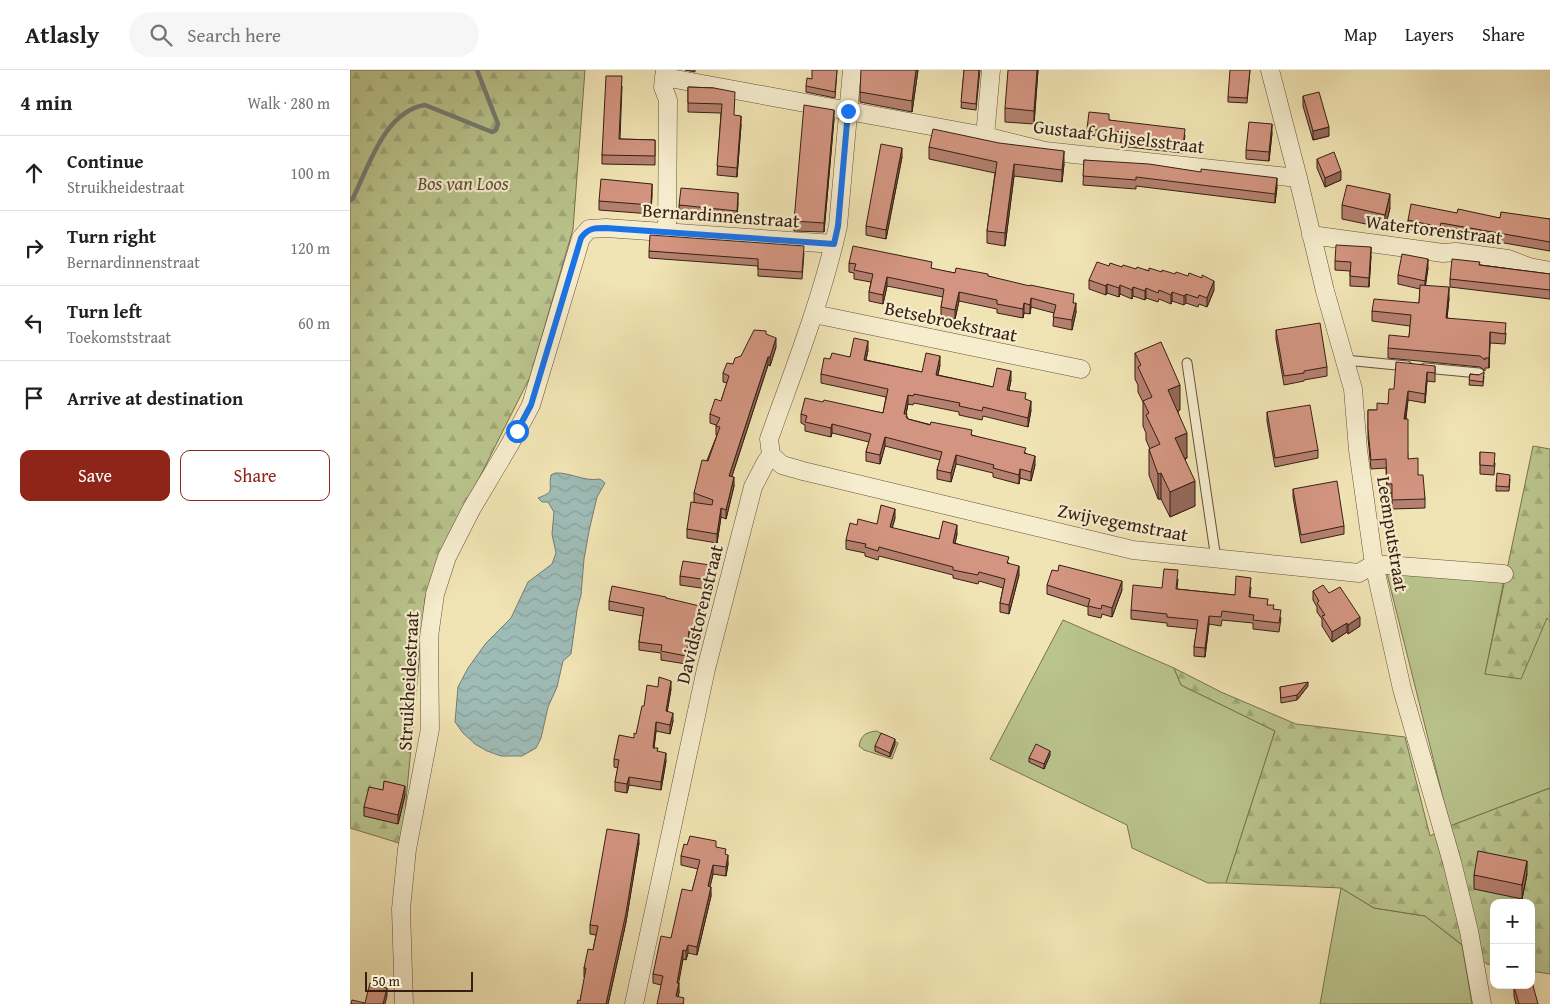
<!DOCTYPE html>
<html lang="en">
<head>
<meta charset="utf-8">
<style>
  body { margin:0; font-family:"Gentium Book Plus",serif; background:#f6f6f6; color:#202124 }
  .controls { position:absolute; right:15px; bottom:15px; display:grid; overflow:hidden; border-radius:10px; box-shadow:0 5px 20px #0002 }
  .controls button { width:45px; height:45px; display:grid; place-items:center; padding:0; border:0; border-bottom:1px solid #e0e0e0; background:#fff; color:#202124; font:25px sans-serif }
  .scale { position:absolute; left:15px; bottom:12px; width:108px; box-sizing:border-box; padding-left:5px; border:2px solid #351f13; border-top:0; font-size:14px; line-height:18px; white-space:nowrap; color:#351f13; -webkit-text-stroke:4px #f6edce; paint-order:stroke }
  .stop { position:absolute; width:15px; height:15px; margin:-11px; border:4px solid #1a73e8; border-radius:50%; background:#fff }
  .stop.end { background:#1a73e8; border-color:#fff; box-shadow:0 1px 5px #0008 }
  .list { margin:0; padding:0; list-style:none }
  h2 { display:flex; justify-content:space-between; align-items:center; height:65px; margin:0; padding:0 20px; font-size:21px }
  h2 small { font-size:16px; font-weight:400; color:#757577 }
  .list li { display:grid; grid-template-columns:32px 1fr auto; gap:15px; align-items:center; box-sizing:border-box; height:75px; padding:0 20px; border-top:1px solid #e0e0e0 }
  .list b { display:block; font-size:19px; white-space:nowrap }
  .list p { margin:0; font-size:16px; white-space:nowrap; color:#757577 }
  .list em { font-size:16px; font-style:normal; color:#757577 }
  .actions { display:flex; gap:10px; padding:15px 20px }
  .actions a { flex:1; padding:11px 0; border:1px solid #8f2418; border-radius:10px; text-align:center; font-size:18px; color:#8f2418 }
  .actions .main { background:#8f2418; color:#fff }
  .icon { flex:none; width:28px; height:28px; fill:none; stroke:currentColor; stroke-width:2; stroke-linecap:round; stroke-linejoin:round }
  .map { position:relative; flex:none; width:1200px; height:934px; overflow:hidden }
  header { display:flex; align-items:center; gap:30px; box-sizing:border-box; height:70px; padding:0 25px; background:#fff; border-bottom:1px solid #e0e0e0 }
  header strong { font-size:24px }
  nav { display:flex; gap:28px; margin-inline-start:auto; font-size:18px }
  .search { width:350px; height:45px; background:#f6f6f6; display:flex; align-items:center; gap:12px; box-sizing:border-box; padding:0 18px; border-radius:28px; color:#757577; font-size:19px }
  main { display:flex }
  aside { flex:1; background:#fff }
  .map>svg:first-child { display:block }
  .green { fill:#bac48d; stroke:#787250 }
  .forest { fill:url(#forest-firs); stroke:#787250 }
  .water { fill:url(#water-waves); stroke:#747d75 }
  .lines { fill:none; stroke-linecap:round; stroke-linejoin:round }
  .stream { stroke:#747d75; stroke-width:4.5 }
  .lane-casing { stroke:#64503b; stroke-width:11 }
  .street-casing { stroke:#64503b; stroke-width:19 }
  .lane { stroke:#f6edce; stroke-width:9 }
  .street { stroke:#f6edce; stroke-width:18 }
  .wall { fill:#b5806f; stroke:#351f13 }
  .shaded-wall { fill:#94685a; stroke:#351f13 }
  .building { fill:#d39581; stroke:#351f13 }
  .route { stroke:#1a73e8; stroke-width:6 }
  .labels { text-anchor:middle; dominant-baseline:central; stroke-width:4.5; stroke-linejoin:round; paint-order:stroke }
  .street-label { font-size:19px; fill:#351f13; stroke:#f6edce }
  .park-label { font-size:19px; font-style:italic; fill:#5d5138; stroke:#f6edce }
</style>
</head>
<body>
<header>
<strong>Atlasly</strong>
<div class="search"><svg class="icon" aria-label="search" viewBox="0 0 24 24"><circle cx="10" cy="10" r="6"/><path d="M15 15l6 6"/></svg>Search here</div>
<nav><a>Map</a><a>Layers</a><a>Share</a></nav>
</header>
<main>
<aside>
<h2>4 min<small>Walk · 280 m</small></h2>
<ul class="list">
<li><svg class="icon" aria-label="ahead" viewBox="0 0 24 24"><path d="M12 20V5M6 11l6-6 6 6"/></svg><div><b>Continue</b><p>Struikheidestraat</p></div><em>100 m</em></li>
<li><svg class="icon" aria-label="right" viewBox="0 0 24 24"><path d="M7 20v-9h11M14 6l5 5-5 5"/></svg><div><b>Turn right</b><p>Bernardinnenstraat</p></div><em>120 m</em></li>
<li><svg class="icon" aria-label="left" viewBox="0 0 24 24"><path d="M17 20v-9H6M10 6l-5 5 5 5"/></svg><div><b>Turn left</b><p>Toekomststraat</p></div><em>60 m</em></li>
<li><svg class="icon" aria-label="arrive" viewBox="0 0 24 24"><path d="M6 21V4h12l-3 4 3 4H6"/></svg><div><b>Arrive at destination</b></div></li>
</ul>
<div class="actions"><a class="main">Save</a><a>Share</a></div>
</aside>
<div class="map">
<svg width="1200" height="934" viewBox="0 0 1200 934">
  <defs>
    <pattern id="forest-firs" width="22" height="20" patternUnits="userSpaceOnUse" patternTransform="scale(1.25)"><rect width="22" height="20" fill="#bac48d"/><path d="M5 1l3.5 6h-7zM16 11l3.5 6h-7z" fill="#a0a879"/></pattern>
    <pattern id="water-waves" width="16" height="10" patternUnits="userSpaceOnUse" patternTransform="scale(1.25)"><rect width="16" height="10" fill="#9ebcb6"/><path d="M0 5q4-4 8 0t8 0" fill="none" stroke="#89a19c"/></pattern>
  </defs>
  <rect width="100%" height="100%" fill="#f1e4b4"/>
  <filter id="stains"><feTurbulence type="fractalNoise" baseFrequency=".004" numOctaves="4"/><feColorMatrix values="0 0 0 0 .2 0 0 0 0 .09 0 0 0 0 .02 0 0 0 .5 -.17"/></filter>
  <radialGradient id="worn" r=".72"><stop offset=".6" stop-color="#630" stop-opacity="0"/><stop offset="1" stop-color="#630" stop-opacity=".3"/></radialGradient>
  <path class="green" d="M1034,492L1155,505L1135,604L1197,548L1200,551V718L1100,756Z
    M713,550L824,598L831,615L925,661L876,813H858L782,778L777,755L640,689Z
    M527,661L548,673L542,689L514,680L509,676C511,665 516,662 527,661Z
    M991,818L1024,838L1075,846L1112,875L1122,934H970Z"/>
  <path class="forest" d="M0,0H235L223,159L180,307L88,490L75,528L52,774L0,758Z
    M1183,376L1200,379V551L1197,548L1171,609L1135,604Z
    M824,598L871,622L946,654L1055,667L1080,766L1100,756L1200,718V904L1181,901V833H1144V895L1137,894L1075,846L1024,838L991,818L876,813L925,661L831,615Z"/>
  <path class="water" d="M205,403C220,402 234,412 250,409L255,413L247,427L239,461L234,489L231,525L227,540L221,584L213,591L207,617L198,637L191,668L186,678L172,686H151L137,681L125,674L113,663L105,652L108,617L118,598L136,573L161,548L178,512L202,494L206,483L202,464L204,442L198,432H192L188,428C206,421 198,421 201,405Z"/>
  <g class="lines">
    <path class="stream" d="M0,131L3,128C19,96 35,41 75,35L142,62L146,60L148,54L127,0"/>
    <g class="lane-casing">
      <path id="lane" d="M995,290L1057,296
        M837,293L866,489
        M1075,298L1129,303"/>
    </g>
    <g class="street-casing">
      <path id="street" d="M315,0L313,17L318,30L317,162
        M920,0L948,108L975,221L1003,319L1008,380L1024,494L1052,619L1102,792L1119,861L1132,934
        M314,7L635,66L695,81L948,108
        M635,66L641,0
        M961,165L1093,183L1106,182L1158,189L1179,197L1200,201
        M464,244L731,299
        M421,385L432,395L453,401L783,480L1009,503L1024,494L1154,504
        M54,934L51,839L57,779L80,659L79,567L85,524L97,487L122,438L160,374L181,335L231,168L239,159L256,158L484,174
        M284,934L356,599L403,417L416,392L421,385L419,369C444,299 472,229 488,156L502,0"/>
    </g>
    <use href="#lane" class="lane"/>
    <use href="#street" class="street"/>
  </g>
  <path class="wall" d="M335,0H345V2Z
    M487,0L485,28L456,22V16Z
    M568,0L562,42L510,32V22Z
    M614,0H630L626,40L611,38Z
    M688,0L684,54L655,52V38Z
    M900,0L897,33L878,32V27Z
    M272,16L270,69L305,70V95L252,94V85Z
    M338,17L364,18L391,55L387,107L367,105L371,43L338,42Z
    M953,26L979,66L963,70L953,36Z
    M484,49L474,162L444,161V151Z
    M759,50L835,65L833,83L769,76V68L737,65V59Z
    M922,63L919,91L896,89V80Z
    M579,77L714,94L712,112L664,106L655,176L637,173V161L645,103L579,89Z
    M552,87L536,169L516,165V156Z
    M967,89L991,110L975,117L967,98Z
    M734,90L927,117L925,133L786,116V119L733,115Z
    M302,123L301,144L249,140V131Z
    M388,132L387,150L329,144V135Z
    M992,135L1040,138L1035,158L992,149Z
    M1107,143L1150,148L1200,149V181L1091,162L1090,166L1058,159V150Z
    M299,181L454,183L452,209L408,206V196L299,188Z
    M1021,186L1019,217L1000,216V201L985,200V191Z
    M499,193L582,199L605,203L638,206L724,233L726,242L722,260L703,256L704,243L681,237L680,244L674,243L673,248L647,243V239L609,231L605,249L591,246V237L593,227L537,216L533,234L519,231V222L521,212L504,209V203L499,202Z
    M1130,195L1200,204V229L1100,217V209Z
    M759,196L812,202L864,220L857,237L849,234L848,237L836,233L834,235L822,231L821,234L809,229L808,232L796,228L795,230L783,226L782,229L770,224L769,227L757,223L756,225L739,219V210Z
    M1078,198L1075,215L1099,228L1097,248L1156,263L1155,274L1140,273L1139,298H1135V301L1130,297L1038,288V278L1059,267L1060,256L1022,251V241L1069,233L1070,219L1048,214V205Z
    M926,260L977,297V306L954,310V311L934,315L926,269Z
    M416,264L426,277L420,296L418,295L382,406L384,416L376,449L371,447L367,473L337,468V459L346,433L344,432V423L367,365H366V355L360,353V344L371,331L377,313L373,312V303L391,286Z
    M518,280L516,290L572,302L590,295L588,305L643,317L661,310L659,320L676,330L681,340L678,357L633,346L632,350L609,345V342L564,333L563,335L558,334L556,344L558,349L622,365L676,383L685,395L681,411L670,408L669,414L643,407V403L606,394L601,412L587,409V400L590,390L535,376L530,394L516,391V382L519,372L482,363L481,367L455,361V355L451,353V344L473,332L533,343L536,327L471,313V304L480,289L500,287Z
    M785,283L830,340L828,341L837,388L835,389L845,436L820,447L811,429H808L799,405V379H800L796,370V363L793,356V332L788,322V315L785,309Z
    M1085,296V312L1077,311L1075,333L1058,330L1056,349L1058,389L1068,405L1075,429V438L1042,439V423H1037L1036,398L1021,399L1018,368V340H1027L1038,334L1044,319Z
    M1120,304L1129,305L1134,306L1133,316L1119,315Z
    M917,342L968,380V388L925,397L917,351Z
    M1130,382L1145,393L1144,405L1130,404Z
    M1160,409L1159,421H1146V416Z
    M943,419L994,456V464L951,473L943,427Z
    M545,448L542,458L589,469L607,464L605,473L659,493L669,505L659,544L650,542V533L653,518L629,511L628,514L603,508V505L529,486L528,490L515,486V483L496,479V470L527,454Z
    M360,504L358,519L330,515V506Z
    M828,509L827,519L885,525L901,517L900,527L918,535L924,539L931,548L929,562L903,559V553L872,550L871,556L859,554L855,587L844,586V577L847,559L817,556V553L781,549V540L812,518Z
    M697,515L772,520L762,547L752,544L751,548L738,545V537L697,524Z
    M963,521L979,523L1010,556L998,564L997,562L982,572L972,556V549L967,542V537L963,530Z
    M316,528L354,545L348,571L339,569L336,594L311,590V583L289,580V572L293,546L259,540V531Z
    M958,616L947,630L931,633L930,617Z
    M321,619L317,641L323,651L320,664L306,661L304,678L316,691L311,720L279,715L277,723L265,721V712L268,698L264,697V689L284,668Z
    M545,674L540,687L525,681V676Z
    M700,685L694,699L679,692V688Z
    M55,725L48,754L14,746V737Z
    M289,773L276,852L258,934H227L230,931L235,907H234V898L243,880L246,865L240,864V855Z
    M337,775L366,778L376,785L378,794L376,806L363,804L360,816L361,826L347,885L338,883L336,890L333,889L328,913L329,922L328,927L334,934L311,915L303,913V904L321,868L342,821L348,799L331,795V786Z
    M1177,804L1172,829L1124,819V805Z
    M1164,917L1188,934H1166L1164,926Z"/>
  <path class="shaded-wall" d="M566,0H568L562,42V31Z
    M687,0H688L684,54V41Z
    M484,40V49L474,162V153Z
    M391,46V55L387,107V98Z
    M922,54V63L919,91V82Z
    M979,57V66L963,70V61Z
    M552,78V87L536,169V160Z
    M714,81V94L712,112V100Z
    M664,94V106L655,176V163Z
    M991,101V110L975,117V108Z
    M927,108V117L925,133V124Z
    M302,114V123L301,144V135Z
    M388,123V132L387,150V141Z
    M1040,124V138L1035,158V145Z
    M1021,177V186L1019,217V208Z
    M1078,189V198L1075,220V211Z
    M537,207V216L533,234V225Z
    M864,211V220L857,237V228Z
    M757,214V223L756,225V216Z
    M770,215V224L769,227V218Z
    M783,217V226L782,229V220Z
    M1099,217V228L1096,258V248Z
    M796,218V228L795,230V221Z
    M609,222V231L605,249V240Z
    M822,222V231L821,234V225Z
    M836,224V233L834,235V226Z
    M681,228V237L680,244V235Z
    M674,233V243L673,248V239Z
    M726,233V242L722,260V250Z
    M1140,262V273L1139,298V288Z
    M426,268V277L420,296V287Z
    M518,271V280L514,299V290Z
    M590,286V295L586,314V305Z
    M418,287V295L379,415V406Z
    M661,301V310L657,329V320Z
    M1077,302V311L1075,333V324Z
    M830,315V340L818,346V320Z
    M1058,321V330L1054,358V349Z
    M558,325V334L554,353V344Z
    M681,331V340L678,357V348Z
    M482,354V363L481,367V358Z
    M837,363V388L825,393V368Z
    M535,367V376L530,394V385Z
    M606,385V394L601,412V403Z
    M685,386V395L681,411V402Z
    M670,399V408L669,414V405Z
    M811,403V429H808V404Z
    M384,407V416L376,449V440Z
    M845,411V436L820,447V422Z
    M371,438V447L367,473V464Z
    M545,439V448L540,466V457Z
    M607,455V464L603,482V473Z
    M360,495V504L358,519V510Z
    M669,496V505L659,544V535Z
    M772,511V520L762,547V538Z
    M354,537V545L348,571V563Z
    M859,546V554L855,587V578Z
    M1010,547V556L998,564V555Z
    M997,553V562L982,572V562Z
    M339,561V569L336,594V586Z
    M321,611V619L316,650V641Z
    M958,612V616L947,630V625Z
    M323,643V651L320,664V655Z
    M306,652V661L303,686V678Z
    M545,669V674L540,687V683Z
    M700,681V685L694,699V694Z
    M316,683V691L311,720V712Z
    M279,707V715L277,723V714Z
    M55,716V725L48,754V745Z
    M289,764V773L276,852L258,934H256Z
    M378,785V794L376,806V797Z
    M1177,791V804L1172,829V815Z
    M363,795V804L358,825V816Z
    M361,817V826L347,885V877Z
    M338,875V883L336,890V881Z
    M333,880V889L327,922V913Z
    M329,913V922L327,934L326,926Z
    M37,918V926L35,934H33Z"/>
  <path class="building" d="M462,0H487L485,22L456,16L457,8L462,9Z
    M511,0H566L562,31L510,22Z
    M614,0H629L626,34L611,32Z
    M658,0H687L684,41L655,38Z
    M880,0H900L897,28L878,27Z
    M256,6H272L269,69L305,70V86L252,85Z
    M338,17L364,18L385,22L384,45L391,46L387,98L367,96L372,34L338,33Z
    M969,22L979,57L963,61L953,26Z
    M454,35L484,40L474,153L444,151Z
    M739,42L759,44V50L835,59L833,77L769,70L770,62L737,59Z
    M899,52L922,54L919,82L896,80Z
    M583,59L649,73L714,81L712,100L664,94L655,163L637,161L647,92L579,77Z
    M531,74L552,78L536,160L516,156Z
    M984,82L991,101L975,108L967,89Z
    M734,90L799,94L851,102V99L927,108L925,124L786,107V110L733,106Z
    M251,109L302,114L301,135L249,131Z
    M997,115L1040,124L1035,145L992,135Z
    M331,118L388,123L387,141L329,135Z
    M1061,134L1107,143L1108,139L1150,148L1151,142L1200,149V172L1091,153L1090,157L1058,150Z
    M300,165L454,176L452,202L408,199V189L299,181Z
    M986,175L1021,177L1019,208L1000,206L1001,192L985,191Z
    M503,176L582,192L581,198L605,203L606,198L638,204V206L680,216V215L724,224L723,233H726L722,250L703,247L706,235L681,228L680,235L674,233L673,239L647,234V230L609,222L605,240L591,237L594,219L537,207L533,225L519,222L523,204L504,200L506,194L499,193Z
    M1052,184L1078,189L1075,211L1048,205Z
    M1102,189L1130,192L1129,195L1200,204V220L1100,209Z
    M747,192L759,196L760,193L772,197L773,195L786,199L787,197L799,201V198L812,202V200L825,204L826,202L838,206L839,203L852,208V205L864,211L857,228L849,225L848,228L836,224L834,226L822,222L821,225L809,220L808,223L796,218L795,221L783,217L782,220L770,215L769,218L757,214L756,216L739,210Z
    M1070,215L1099,217L1096,248L1156,253L1155,264L1140,262L1139,288H1135V290L1130,286L1038,278L1039,265L1059,267L1061,245L1022,241L1024,229L1069,233Z
    M970,253L977,297L954,301V303L934,306L926,260Z
    M404,260L416,261V264L426,268L420,287H418L379,406L384,407L376,440L371,438L367,464L337,459L341,432L362,435L363,430L344,423L352,390L358,391L370,357L366,356L370,348L360,344L365,329L371,331L379,306L373,303L377,293L383,294L385,288L391,286Z
    M504,268L518,271L514,290L572,302L576,283L590,286L586,305L625,313L643,317L647,298L661,301L657,320L676,323L675,329L681,331L678,348L633,337L632,341L609,336L610,333L564,324L563,326L558,325L554,344H557L556,347L558,349L580,355L581,352L622,360L621,365L676,378L674,383L685,386L681,402L670,399L669,405L643,398L644,395L606,385L601,403L587,400L592,382L535,367L530,385L516,382L521,364L482,354L481,358L455,352L457,346L451,344L455,328L473,332L474,330L533,343L538,319L471,304L474,288L480,289L482,283L500,287Z
    M811,272L830,315L818,320L837,363L825,368L845,411L820,422L811,403L808,404L799,379L810,374L796,345L799,343L793,331L802,327L788,297L791,295L785,283Z
    M1046,292L1085,296V303L1077,302L1075,324L1058,321L1054,349H1058V389L1068,388V405H1073L1075,429L1042,430V414H1037L1036,389L1021,390L1018,359V340H1027V333L1038,334L1039,319H1044Z
    M1134,302L1133,312L1119,310L1120,304L1129,305Z
    M960,335L968,380L925,388L917,342Z
    M1130,382L1145,383L1144,396L1130,395Z
    M1147,403L1160,405L1159,417L1146,416Z
    M987,411L994,456L951,465L943,419Z
    M531,435L545,439L540,457L589,469L593,451L607,455L603,473L659,487L657,493L669,496L659,535L650,533L655,509L629,502L628,505L603,500V497L529,477L528,481L515,477L516,474L496,470L500,453L507,455L508,449L527,454Z
    M333,491L360,495L358,510L330,506Z
    M709,495L772,511L762,538L752,535L751,539L738,536L740,529L697,515L702,500L708,501Z
    M814,499L828,500L826,519L885,525L886,506L901,508L899,527L918,529L917,535H924L923,539L931,540L929,553L903,550L904,545L872,541L871,547L859,546L855,578L844,577L848,550L817,547V544L781,540L783,515L812,518Z
    M973,515L979,523L990,517L1010,547L998,555L997,553L982,562L972,546L975,545L967,533L969,531L963,521Z
    M262,516L316,527V528L354,537L348,563L339,561L336,586L311,581L312,575L289,572L294,538L259,531Z
    M309,607L321,611L316,641L323,643L320,655L306,652L303,678H308L307,681L316,683L311,712L279,707L277,714L265,712L269,690L264,689L269,665L284,668V663L286,664L292,636H294L297,615L308,617Z
    M958,612L947,625L931,628L930,617Z
    M531,663L545,669L540,683L525,676Z
    M686,674L700,681L694,694L679,688Z
    M34,711L55,716L48,745L14,737L19,717L33,720Z
    M257,759L289,764L276,843L256,934H227L228,930L230,931L236,898H234L238,879L243,880L248,856L240,855Z
    M340,766L366,771V777L376,779L375,784L378,785L376,797L363,795L358,816L361,817L347,877L338,875L336,881L333,880L327,913H329L326,926L334,928L333,934H307L313,906L303,904L311,866L321,868L332,819L342,821L350,790L331,786L334,774L337,775Z
    M1128,781L1177,791L1172,815L1124,805Z
    M1181,912H1182L1188,934H1169L1164,917L1171,915H1181Z
    M20,913L37,918L33,934H1L2,930L15,933Z"/>
  <g class="lines">
    <path class="route" d="M167,361L181,335L231,168C238,158 244,158 256,158L484,174L488,156L498,41"/>
  </g>
  <g class="labels">
    <g class="street-label">
      <text transform="translate(769 66) rotate(7)">Gustaaf Ghijselsstraat</text>
      <text transform="translate(371 145) rotate(4)">Bernardinnenstraat</text>
      <text transform="translate(1084 159) rotate(7)">Watertorenstraat</text>
      <text transform="translate(601 251) rotate(12)">Betsebroekstraat</text>
      <text transform="translate(773 452) rotate(11)">Zwijvegemstraat</text>
      <text transform="translate(1043 464) rotate(81)">Leemputstraat</text>
      <text transform="translate(349 544) rotate(-76)">Davidstorenstraat</text>
      <text transform="translate(58 611) rotate(-87)">Struikheidestraat</text>
    </g>
    <g class="park-label">
      <text x="113" y="113">Bos van Loos</text>
    </g>
  </g>
  <rect width="100%" height="100%" filter="url(#stains)"/>
  <rect width="100%" height="100%" fill="url(#worn)"/>
</svg>
<div class="controls">
<button>+</button>
<button>−</button>
</div>
<div class="scale">50 m</div>
<div class="stop" style="left:167px;top:361px"></div>
<div class="stop end" style="left:498px;top:41px"></div>
</div>
</main>
</body>
</html>
